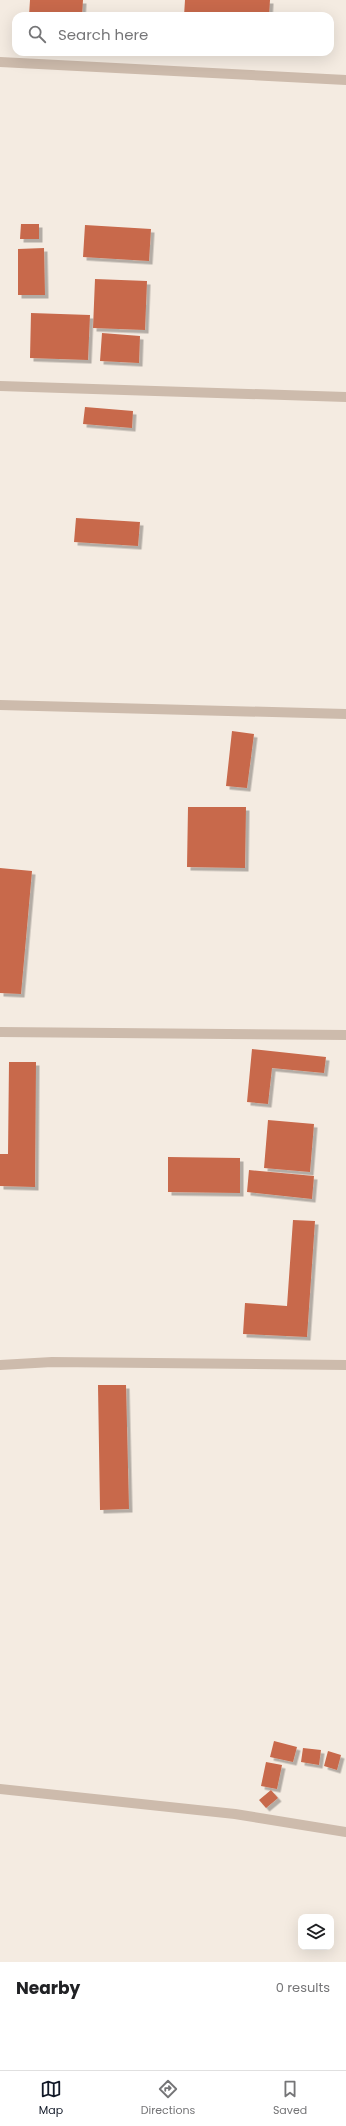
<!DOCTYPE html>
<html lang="en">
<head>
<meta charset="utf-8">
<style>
  body { margin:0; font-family:Poppins,sans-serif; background:#f2f2f2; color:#202124 }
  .controls { position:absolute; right:12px; bottom:12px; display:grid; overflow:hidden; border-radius:8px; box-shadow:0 4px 16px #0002 }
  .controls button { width:36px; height:36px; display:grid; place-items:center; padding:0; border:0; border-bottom:1px solid #e0e0e0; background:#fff; color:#202124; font:20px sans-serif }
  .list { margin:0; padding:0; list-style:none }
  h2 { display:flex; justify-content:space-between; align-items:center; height:52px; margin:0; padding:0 16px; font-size:17px }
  h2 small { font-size:13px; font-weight:400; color:#757577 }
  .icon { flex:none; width:22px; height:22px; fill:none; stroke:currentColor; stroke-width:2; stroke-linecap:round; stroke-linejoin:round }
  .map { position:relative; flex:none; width:346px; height:1962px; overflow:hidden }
  .search { position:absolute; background:#fff; box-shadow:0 4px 16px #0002; left:12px; right:12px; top:12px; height:44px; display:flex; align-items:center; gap:10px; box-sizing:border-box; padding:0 14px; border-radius:12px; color:#757577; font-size:15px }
  .sheet { height:108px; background:#fff }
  nav { display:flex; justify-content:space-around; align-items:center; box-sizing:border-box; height:56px; border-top:1px solid #e0e0e0; background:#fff; font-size:11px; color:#757577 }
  nav a { display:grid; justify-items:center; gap:2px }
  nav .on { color:#111827 }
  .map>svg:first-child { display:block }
  .building { fill:#c8694b; filter:url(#shadow) }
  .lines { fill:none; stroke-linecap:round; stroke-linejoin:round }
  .minor { stroke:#cdbbac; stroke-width:10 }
</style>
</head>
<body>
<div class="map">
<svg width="346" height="1962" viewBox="0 0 346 1962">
  <defs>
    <filter id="shadow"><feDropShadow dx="3.5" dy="3.5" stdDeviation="0" flood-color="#0004"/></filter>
  </defs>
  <rect width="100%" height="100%" fill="#f4ebe1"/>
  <path class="building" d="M30,0H83L82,16H29Z
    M185,0H270L269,16H184Z
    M21,224H39V239H20Z
    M85,225L151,229L149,261L83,257Z
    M44,248L45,295H18V249Z
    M95,279L147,281L145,330L93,328Z
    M31,313L90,315L88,360L30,358Z
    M102,333L140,336L139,363L100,361Z
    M85,407L133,411L132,428L83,424Z
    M76,518L140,522L138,546L74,542Z
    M232,731L254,734L247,788L226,786Z
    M188,807H246L245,868L187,867Z
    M0,868L32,871L21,994L0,993Z
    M252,1049L326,1057L324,1073L272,1068L268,1104L247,1102Z
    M9,1062H36L35,1187L0,1186V1154H8Z
    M268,1120L314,1124L310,1172L264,1168Z
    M168,1157L240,1158V1193L168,1192Z
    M249,1170L314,1176L312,1199L247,1192Z
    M293,1220L315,1221L307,1337L243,1334L245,1303L287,1306Z
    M98,1385H126L129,1509L100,1510Z
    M274,1741L297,1747L293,1762L270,1757Z
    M303,1748L321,1750L319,1765L301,1762Z
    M328,1751L341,1755L337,1770L324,1766Z
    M266,1762L282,1765L277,1789L261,1786Z
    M271,1790L278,1798L266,1808L259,1800Z"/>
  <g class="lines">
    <path class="minor" d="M0,62L346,80
      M0,386L346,397
      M0,705L346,714
      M0,1032L346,1035
      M0,1365L52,1362L346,1365
      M0,1789L235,1814L346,1832"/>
  </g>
</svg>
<div class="controls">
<button><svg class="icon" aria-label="layers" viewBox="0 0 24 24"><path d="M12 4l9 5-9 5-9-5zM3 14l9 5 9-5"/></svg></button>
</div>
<div class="search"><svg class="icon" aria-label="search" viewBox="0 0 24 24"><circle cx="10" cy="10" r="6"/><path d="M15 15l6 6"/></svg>Search here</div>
</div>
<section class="sheet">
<h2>Nearby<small>0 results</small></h2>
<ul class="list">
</ul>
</section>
<nav>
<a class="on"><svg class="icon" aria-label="map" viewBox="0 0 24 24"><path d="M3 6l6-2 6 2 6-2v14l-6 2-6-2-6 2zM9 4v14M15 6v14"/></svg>Map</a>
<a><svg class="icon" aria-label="directions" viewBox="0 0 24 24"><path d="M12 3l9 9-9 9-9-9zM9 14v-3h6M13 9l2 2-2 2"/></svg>Directions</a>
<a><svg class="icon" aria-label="saved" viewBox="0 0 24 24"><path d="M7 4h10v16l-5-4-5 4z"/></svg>Saved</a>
</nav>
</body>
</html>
